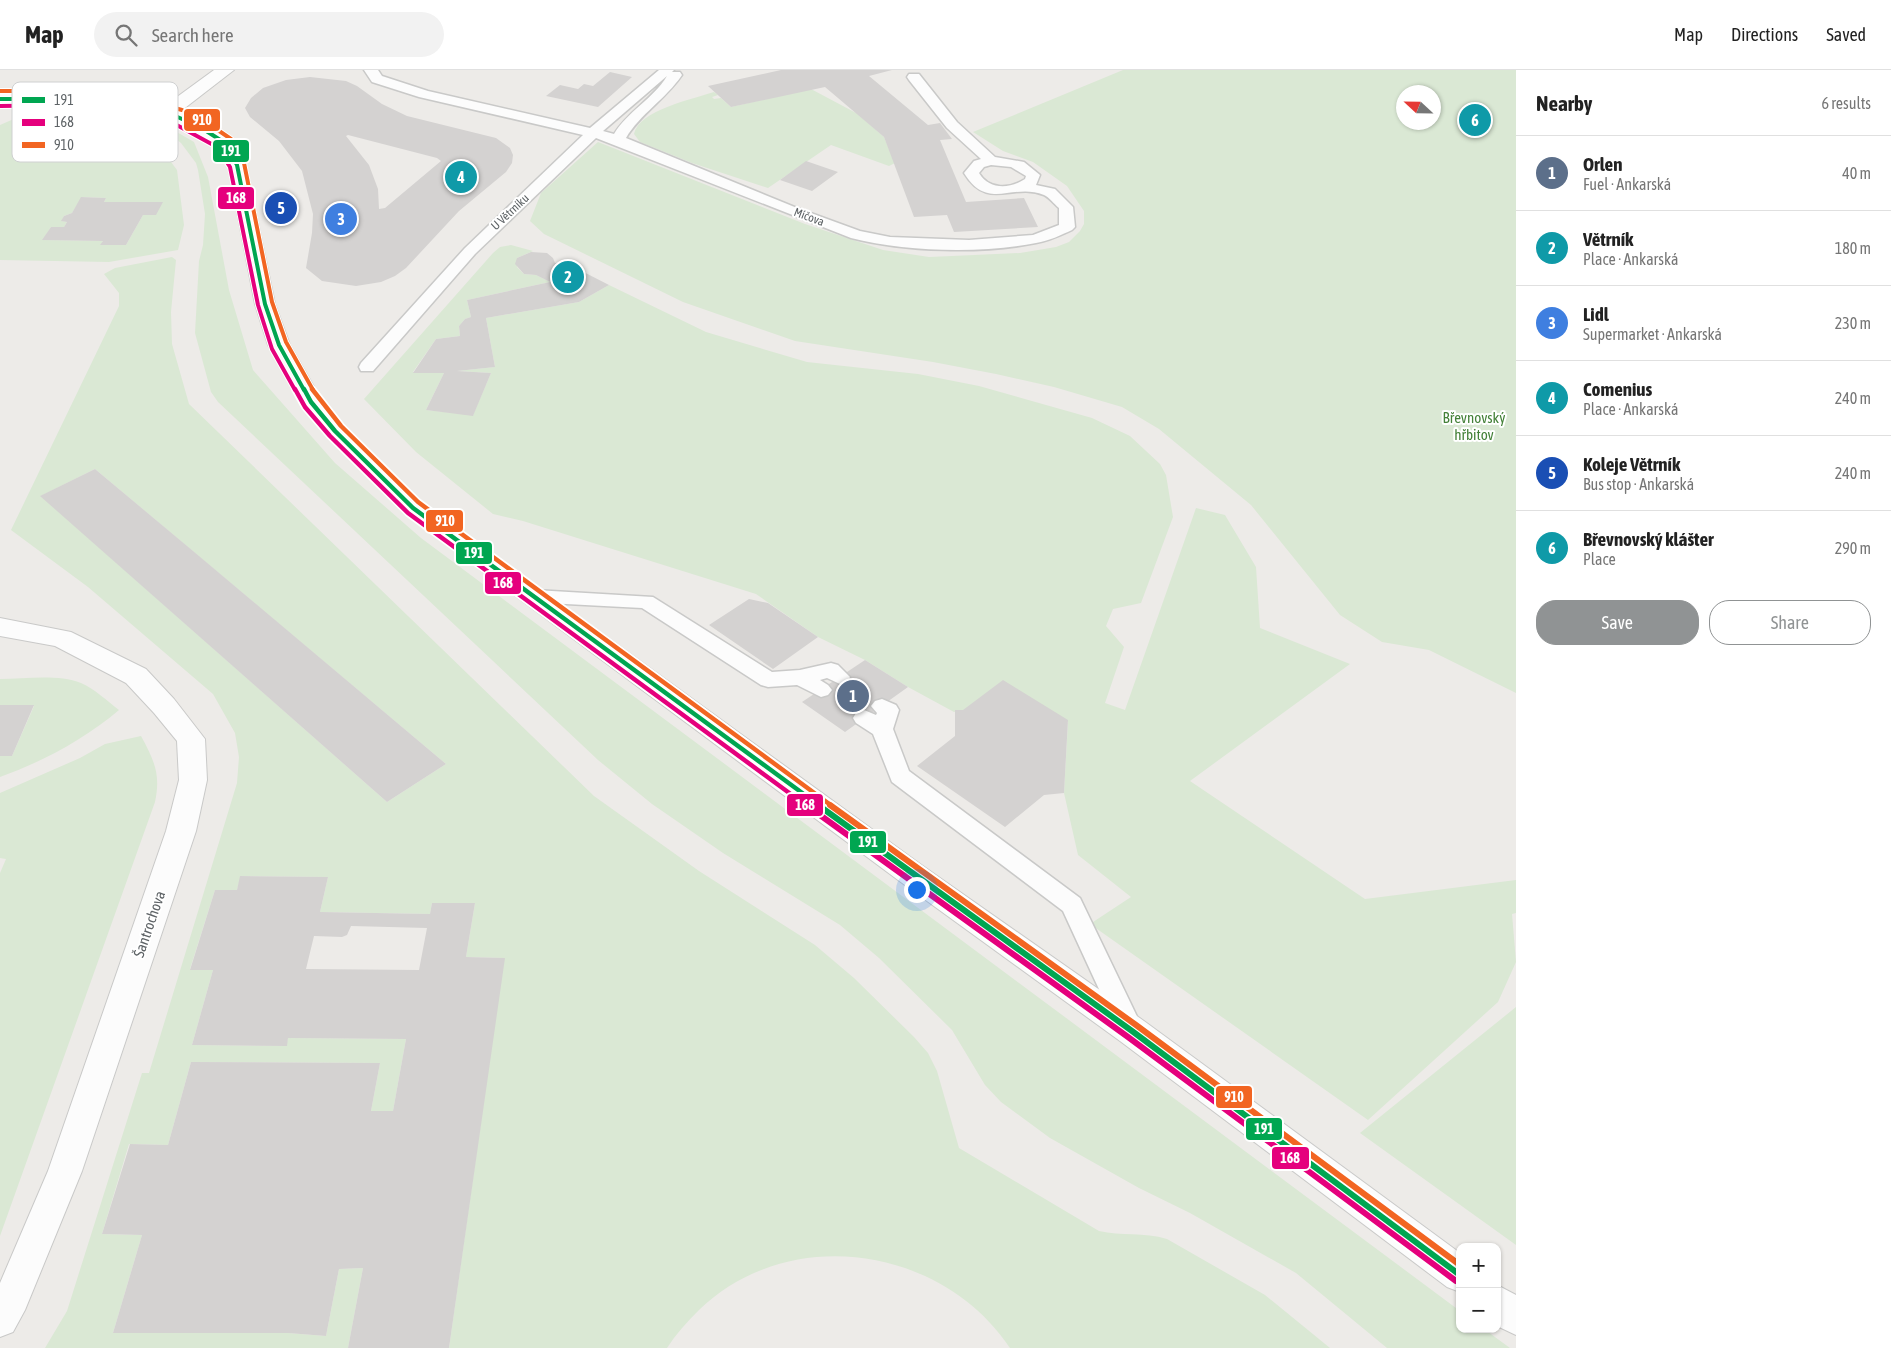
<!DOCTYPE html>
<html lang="en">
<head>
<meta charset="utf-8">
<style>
  body { margin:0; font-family:"Asap Condensed",sans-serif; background:#f2f2f2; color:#222 }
  .controls { position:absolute; right:15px; bottom:15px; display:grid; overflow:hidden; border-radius:10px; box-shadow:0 1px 4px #0004 }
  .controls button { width:45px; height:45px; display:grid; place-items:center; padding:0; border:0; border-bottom:1px solid #e0e0e0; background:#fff; color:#222; font:25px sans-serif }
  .compass { position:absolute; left:1396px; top:15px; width:45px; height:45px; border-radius:50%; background:#fff; box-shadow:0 1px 4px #0004; rotate:292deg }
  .you { position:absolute; left:916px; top:819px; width:18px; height:18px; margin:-12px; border:4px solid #fff; border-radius:50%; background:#1a73e8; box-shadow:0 0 0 8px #1a73e833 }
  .badge { display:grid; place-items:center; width:32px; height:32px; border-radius:50%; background:#909394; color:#fff; font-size:16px; font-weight:700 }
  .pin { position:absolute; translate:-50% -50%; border:2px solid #fff; box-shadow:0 1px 5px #0006 }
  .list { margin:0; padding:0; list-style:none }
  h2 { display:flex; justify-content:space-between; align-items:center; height:65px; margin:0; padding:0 20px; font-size:21px }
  h2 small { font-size:16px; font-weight:400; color:#767676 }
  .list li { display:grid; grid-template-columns:32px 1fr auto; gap:15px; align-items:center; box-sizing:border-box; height:75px; padding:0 20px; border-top:1px solid #e0e0e0 }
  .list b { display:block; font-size:19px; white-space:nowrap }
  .list p { margin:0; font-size:16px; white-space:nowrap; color:#767676 }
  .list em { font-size:16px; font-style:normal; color:#767676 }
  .actions { display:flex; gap:10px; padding:15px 20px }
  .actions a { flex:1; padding:11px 0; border:1px solid #909394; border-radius:20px; text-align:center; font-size:18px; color:#909394 }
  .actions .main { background:#909394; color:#fff }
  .icon { flex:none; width:28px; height:28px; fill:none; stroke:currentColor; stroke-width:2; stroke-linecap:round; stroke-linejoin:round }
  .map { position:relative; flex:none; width:1516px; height:1278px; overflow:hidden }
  header { display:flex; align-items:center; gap:30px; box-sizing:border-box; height:70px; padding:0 25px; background:#fff; border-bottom:1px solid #e0e0e0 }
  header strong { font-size:24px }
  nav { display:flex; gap:28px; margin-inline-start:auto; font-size:18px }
  .search { width:350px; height:45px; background:#f2f2f2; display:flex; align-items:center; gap:12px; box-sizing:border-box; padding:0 18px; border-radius:28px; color:#767676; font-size:19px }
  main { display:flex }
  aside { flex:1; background:#fff }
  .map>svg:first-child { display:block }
  .green { fill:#dae8d4; fill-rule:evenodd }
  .building { fill:#d4d2d1; fill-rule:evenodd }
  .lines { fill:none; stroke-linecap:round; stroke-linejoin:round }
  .service-casing { stroke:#c9c9c8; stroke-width:3 }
  .minor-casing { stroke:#c9c9c8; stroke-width:2 }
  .tertiary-casing { stroke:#c9c9c8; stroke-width:2 }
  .service { fill:#fcfcfc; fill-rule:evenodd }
  .minor { fill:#fcfcfc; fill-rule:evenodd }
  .tertiary { fill:#fcfcfc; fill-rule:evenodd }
  .bus-1-far2-casing { stroke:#fff; stroke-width:6 }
  .bus-1-far1-casing { stroke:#fff; stroke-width:8 }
  .bus-1-casing { stroke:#fff; stroke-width:10 }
  .bus-2-far2-casing { stroke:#fff; stroke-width:6 }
  .bus-2-far1-casing { stroke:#fff; stroke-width:8 }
  .bus-2-casing { stroke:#fff; stroke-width:10 }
  .bus-3-far2-casing { stroke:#fff; stroke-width:6 }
  .bus-3-far1-casing { stroke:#fff; stroke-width:8 }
  .bus-3-casing { stroke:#fff; stroke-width:10 }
  .bus-1-far2 { stroke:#00a651; stroke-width:4 }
  .bus-1-far1 { stroke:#00a651; stroke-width:4.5 }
  .bus-1 { stroke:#00a651; stroke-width:6 }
  .bus-2-far2 { stroke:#e5007d; stroke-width:4 }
  .bus-2-far1 { stroke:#e5007d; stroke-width:4.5 }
  .bus-2 { stroke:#e5007d; stroke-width:6 }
  .bus-3-far2 { stroke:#f26522; stroke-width:4 }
  .bus-3-far1 { stroke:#f26522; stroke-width:4.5 }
  .bus-3 { stroke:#f26522; stroke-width:6 }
  .labels { text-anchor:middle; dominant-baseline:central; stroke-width:4; stroke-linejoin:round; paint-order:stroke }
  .far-street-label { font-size:12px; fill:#5e6366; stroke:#fff }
  .park-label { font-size:15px; fill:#448139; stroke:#fff }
  .street-label { font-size:15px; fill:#5e6366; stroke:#fff }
  .key { fill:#fff; stroke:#cfd0d1; stroke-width:1 }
  .key-label { font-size:14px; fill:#5e6366 }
  .line-badge { stroke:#fff; stroke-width:2 }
  .badge-label { font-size:14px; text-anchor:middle; font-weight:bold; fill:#fff }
</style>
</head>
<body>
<header>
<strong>Map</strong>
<div class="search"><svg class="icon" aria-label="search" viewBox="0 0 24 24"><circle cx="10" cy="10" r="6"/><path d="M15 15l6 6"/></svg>Search here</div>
<nav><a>Map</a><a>Directions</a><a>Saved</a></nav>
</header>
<main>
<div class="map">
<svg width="1516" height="1278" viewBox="0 0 1516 1278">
  <rect width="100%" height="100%" fill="#edebe8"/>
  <path class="green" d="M1123,0H1516V623L1429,580L1382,572L1340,545L1251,435L1159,359L1122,337L1054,317L996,304L933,292L795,271L683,232L544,164L530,151L541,123L598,72L805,154L883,180L929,187L1020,183L1056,177L1069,172L1080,161L1084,154V141L1067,116L1033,92L1003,81L973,62ZM1404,22H1434V52H1404Z
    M811,19L858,44L884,67L895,93L889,96L831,75L768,118L692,93L640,72L634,64C639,40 693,29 714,22L718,25L712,27L714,29L721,28L731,37Z
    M16,48H79L111,51L140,61L156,72L177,100L184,155L178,180L109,192L0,190V55ZM82,127L106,128L104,132H162L143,145L126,175H101L103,171L43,170L51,157H64L67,152L62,151L64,146L72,143Z
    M161,57L175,61L194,72L208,107L229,220L253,300L335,393L421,468L1460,1241V1259H1484L1510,1278H1387L1296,1203L1190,1143L1139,1118L1050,1068L1001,1032L985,1015L952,960L879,888L840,855L723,783L652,734L598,690L218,332L211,322L195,263L199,191L203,175L205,144L198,100L196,93L181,73Z
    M511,175L533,181L517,188V197L524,204L536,205L550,212L467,230L471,247L465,249L459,256L460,266L436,269L413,302L444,303L426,340L473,345L491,303L457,301L495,297L486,248L579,232L609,215L706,262L807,292L918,304L979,316L1092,348L1130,366L1160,394L1166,405L1173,447L1141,533L1113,539L1106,556L1124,577L1105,633L1125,640L1196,438L1225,445L1256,497L1260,558L1350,594L1190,711L1365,829L1516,810V843L1512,844L1516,892L1498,932L1368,1050L1090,854L1131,827L1078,785L1064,723L1068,652L1042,636L954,642L908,617L865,590L818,567L756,524L523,451L493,444L416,382L364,329L493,183L500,177Z
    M172,187L176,190L171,242L172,274L189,334L594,726L699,801L815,875L854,908L914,967L928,983L937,1001L959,1078L1099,1161C1121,1166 1144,1162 1167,1169L1265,1225L1330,1278H1010C942,1176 789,1153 699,1240C687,1252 676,1264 667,1278H449L504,888L466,887L475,833H432L430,844L320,842L328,807L241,806L237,820H215L190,899L213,900L192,975L286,976L288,968L406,969L393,1041H371L380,993L191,992L168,1075L129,1074L102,1164L142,1165L113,1263H288L326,1266L339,1199L363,1198L348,1278H45L67,1241L142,1003H149L237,713L239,687L235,663L213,624L88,517L11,460L119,236V223L104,204L115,198ZM95,399L446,694L387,732L41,426Z
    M0,609C25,609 58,604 81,613C95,619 107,631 119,640C85,669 42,692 0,707V686H12L34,636L0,635Z
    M141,666C154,690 161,704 155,732L0,1166V803L6,789L0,788V723L80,688L105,674Z
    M1516,937V1175L1360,1063Z"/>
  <path class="building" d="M781,0H892L869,6L928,55L940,53L952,69L940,70L966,132L1024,128L1038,157L954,162L947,145L914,147L884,67L825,17L731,37L708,16Z
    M610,2L632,7L598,37L546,26L560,15L578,19L584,14L593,16Z
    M310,7L346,11L357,16L382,34L407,46L496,68L510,78L513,85L512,93L506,102L459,141L406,198L395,206L381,212L356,216L322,211L306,198L312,163L313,144L302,101L279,71L250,47L245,38L251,28L263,18L286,10ZM348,65L437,88L441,91L385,138L379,139L378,119L369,95L346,66Z
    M806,91L838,102L812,121L780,110Z
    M81,127L106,128L104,132H163L156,145H143L126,175H100L103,171L42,170L51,157H64L67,152L61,151L64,146L72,143Z
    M531,182L547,183L553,188L555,193H566L609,215L579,232L486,248L495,297L457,301L491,303L473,346L426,340L444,303H413L436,269L460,266L459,256L465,249L471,247L467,230L550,212L536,205L524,204L515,194L517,188Z
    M95,399L199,486L446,694L387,732L40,426Z
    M749,529L768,533L818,567L773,599L709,555Z
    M865,590L908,617L845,662L802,632Z
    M1003,610L1068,650L1064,723L1044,725L1005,757L917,696L955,666V640H963Z
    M0,635H34L12,686H0Z
    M240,806L328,807L320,842L430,844L432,833H475L466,887L505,888L449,1278H348L363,1198L339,1199L326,1266L288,1263H113L142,1165L102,1164L130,1074L168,1075L191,992L380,993L371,1041H393L406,969L288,968L287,976L192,975L213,900H190L215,820H237ZM351,856L427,858L419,900L306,899L314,866L342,867L347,865Z"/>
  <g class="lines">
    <g class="service-casing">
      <path id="service" d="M364,0H378L382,6L428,21L590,58L659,0H674L672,2H680L682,5C666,29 640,44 626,68L797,138L860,161L890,167L969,170L1033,165L1059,155V138C1054,134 1049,127 1044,125C1012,112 988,142 964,103L974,91L981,89L947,58L909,10L907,7L909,4H919L957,52L995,87L1024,92L1040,105L1036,115L1055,119L1073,137L1075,157L1072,160C1061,165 1049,171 1036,173C982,184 905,182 851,168L596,68L475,184L373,301H361L359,297L361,293L465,178L583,65L419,27L372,12ZM667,6C653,29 628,41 614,64L603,61ZM991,95L1011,97L1026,106L1025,109C1010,119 989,120 979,103L984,97Z
        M535,520L653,527L772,602L800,600L831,593L838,595L850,607L847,612L840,614L827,608L820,610L828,615L832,620L828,625L821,627L797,615L768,617L761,615L642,538L528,532L525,527L528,522Z
        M882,629L896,635L899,640L893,659L909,701L1080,828L1143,959L1139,967L1130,970L1121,967L1063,841L892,712L873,664L856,653L853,648L856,643L864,640L876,645L877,643L871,636L875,631Z"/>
    </g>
    <g class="minor-casing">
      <path id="minor" d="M0,548L71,562L146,599L174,629L205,669L207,710L196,761L82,1101L25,1240L13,1262L0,1267V1213L48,1101L166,761L179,710L177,671L154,643L126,613L55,576L0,566Z"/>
    </g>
    <g class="tertiary-casing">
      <path id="tertiary" d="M214,0H234L181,41L231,69L239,79L246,95L275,234L290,275L321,329L343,356L422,433L920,794L1144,951L1460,1183V1222L1447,1217L1120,971L898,810L404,443L327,366L303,337L268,275L255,234L228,95C219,75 212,72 194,61C134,27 66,33 0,34V24C56,22 110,21 166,35Z
        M1497,1215L1516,1225V1265L1497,1256Z"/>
    </g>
    <use href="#service" class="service"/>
    <use href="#minor" class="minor"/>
    <use href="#tertiary" class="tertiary"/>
    <g class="bus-1-far2-casing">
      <path id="bus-1-far2" d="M0,29H89L146,37L173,45L200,57L225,73L237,95L265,234L279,275L304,320"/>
    </g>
    <g class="bus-1-far1-casing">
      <path id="bus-1-far1" d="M304,319L311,332L335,361L413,438L820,736"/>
    </g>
    <g class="bus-1-casing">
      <path id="bus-1" d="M818,735L1132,961L1460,1205"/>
    </g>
    <g class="bus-2-far2-casing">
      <path id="bus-2-far2" d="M0,36L75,35L125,39L173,53L217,77L230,97L258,235L272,279L295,320"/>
    </g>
    <g class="bus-2-far1-casing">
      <path id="bus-2-far1" d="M295,319L305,337L330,366L408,443L807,736"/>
    </g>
    <g class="bus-2-casing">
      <path id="bus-2" d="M806,735L1128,967L1456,1211"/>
    </g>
    <g class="bus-3-far2-casing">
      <path id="bus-3-far2" d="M0,21H80L131,26L182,40L206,52L231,69L244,93L272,232L286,272L313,320"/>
    </g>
    <g class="bus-3-far1-casing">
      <path id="bus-3-far1" d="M312,319L341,356L418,432L832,736"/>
    </g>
    <g class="bus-3-casing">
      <path id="bus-3" d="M830,735L1136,955L1460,1195"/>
    </g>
    <use href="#bus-1-far2" class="bus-1-far2"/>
    <use href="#bus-1-far1" class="bus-1-far1"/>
    <use href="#bus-1" class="bus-1"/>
    <use href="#bus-2-far2" class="bus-2-far2"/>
    <use href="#bus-2-far1" class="bus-2-far1"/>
    <use href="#bus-2" class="bus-2"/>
    <use href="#bus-3-far2" class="bus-3-far2"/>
    <use href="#bus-3-far1" class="bus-3-far1"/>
    <use href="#bus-3" class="bus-3"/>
  </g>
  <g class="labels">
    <g class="far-street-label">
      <text transform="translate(510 142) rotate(-43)">U Větrníku</text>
      <text transform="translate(809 147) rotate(21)">Míčova</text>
    </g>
    <g class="park-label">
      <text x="1474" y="347">Břevnovský<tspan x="1474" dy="17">hřbitov</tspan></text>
    </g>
    <g class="street-label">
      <text transform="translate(149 854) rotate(-71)">Šantrochova</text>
    </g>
  </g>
  <rect x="12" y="12" width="166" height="80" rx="8" class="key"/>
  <rect x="22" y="27" width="23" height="6" fill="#00a651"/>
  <rect x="22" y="49" width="23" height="7" fill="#e5007d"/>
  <rect x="22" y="72" width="23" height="6" fill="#f26522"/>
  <g class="key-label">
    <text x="54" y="35">191</text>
    <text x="54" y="57">168</text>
    <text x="54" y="80">910</text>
  </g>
  <g class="line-badge">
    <rect x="183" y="38" width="38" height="24" rx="5" fill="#f26522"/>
    <rect x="212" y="69" width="38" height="24" rx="5" fill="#00a651"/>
    <rect x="217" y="116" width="38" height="24" rx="5" fill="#e5007d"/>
    <rect x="425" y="439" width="39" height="24" rx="5" fill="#f26522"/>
    <rect x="455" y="471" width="38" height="24" rx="5" fill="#00a651"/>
    <rect x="484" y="501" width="38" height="24" rx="5" fill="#e5007d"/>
    <rect x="786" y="723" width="38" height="24" rx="5" fill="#e5007d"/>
    <rect x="849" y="760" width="38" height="24" rx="5" fill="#00a651"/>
    <rect x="1215" y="1015" width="38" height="24" rx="5" fill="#f26522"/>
    <rect x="1245" y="1047" width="38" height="24" rx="5" fill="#00a651"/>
    <rect x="1271" y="1076" width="39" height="24" rx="5" fill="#e5007d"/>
  </g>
  <g class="badge-label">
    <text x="202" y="55">910</text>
    <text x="231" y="86">191</text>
    <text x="236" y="133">168</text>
    <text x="445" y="456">910</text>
    <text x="474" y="488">191</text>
    <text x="503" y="518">168</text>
    <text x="805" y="740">168</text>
    <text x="868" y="777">191</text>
    <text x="1234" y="1032">910</text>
    <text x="1264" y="1064">191</text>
    <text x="1290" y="1093">168</text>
  </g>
</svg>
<div class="controls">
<button>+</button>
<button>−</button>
</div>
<svg class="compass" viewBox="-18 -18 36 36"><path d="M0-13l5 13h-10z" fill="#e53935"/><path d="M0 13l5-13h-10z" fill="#767676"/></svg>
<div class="you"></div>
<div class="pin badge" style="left:853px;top:626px;background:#5c6f8a">1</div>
<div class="pin badge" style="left:568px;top:207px;background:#0f9aa8">2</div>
<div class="pin badge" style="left:341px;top:149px;background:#3f7fe0">3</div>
<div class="pin badge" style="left:461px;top:107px;background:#0f9aa8">4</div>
<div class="pin badge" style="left:281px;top:138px;background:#1a4fb4">5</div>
<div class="pin badge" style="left:1475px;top:50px;background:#0f9aa8">6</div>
</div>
<aside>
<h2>Nearby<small>6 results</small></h2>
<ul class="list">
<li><span class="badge" style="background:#5c6f8a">1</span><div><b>Orlen</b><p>Fuel · Ankarská</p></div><em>40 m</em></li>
<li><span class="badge" style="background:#0f9aa8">2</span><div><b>Větrník</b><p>Place · Ankarská</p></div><em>180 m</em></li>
<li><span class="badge" style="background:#3f7fe0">3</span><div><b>Lidl</b><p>Supermarket · Ankarská</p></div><em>230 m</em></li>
<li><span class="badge" style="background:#0f9aa8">4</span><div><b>Comenius</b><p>Place · Ankarská</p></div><em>240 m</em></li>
<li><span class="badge" style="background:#1a4fb4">5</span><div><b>Koleje Větrník</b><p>Bus stop · Ankarská</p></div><em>240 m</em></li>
<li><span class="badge" style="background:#0f9aa8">6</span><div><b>Břevnovský klášter</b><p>Place</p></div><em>290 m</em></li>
</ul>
<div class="actions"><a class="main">Save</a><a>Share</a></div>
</aside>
</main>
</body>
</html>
